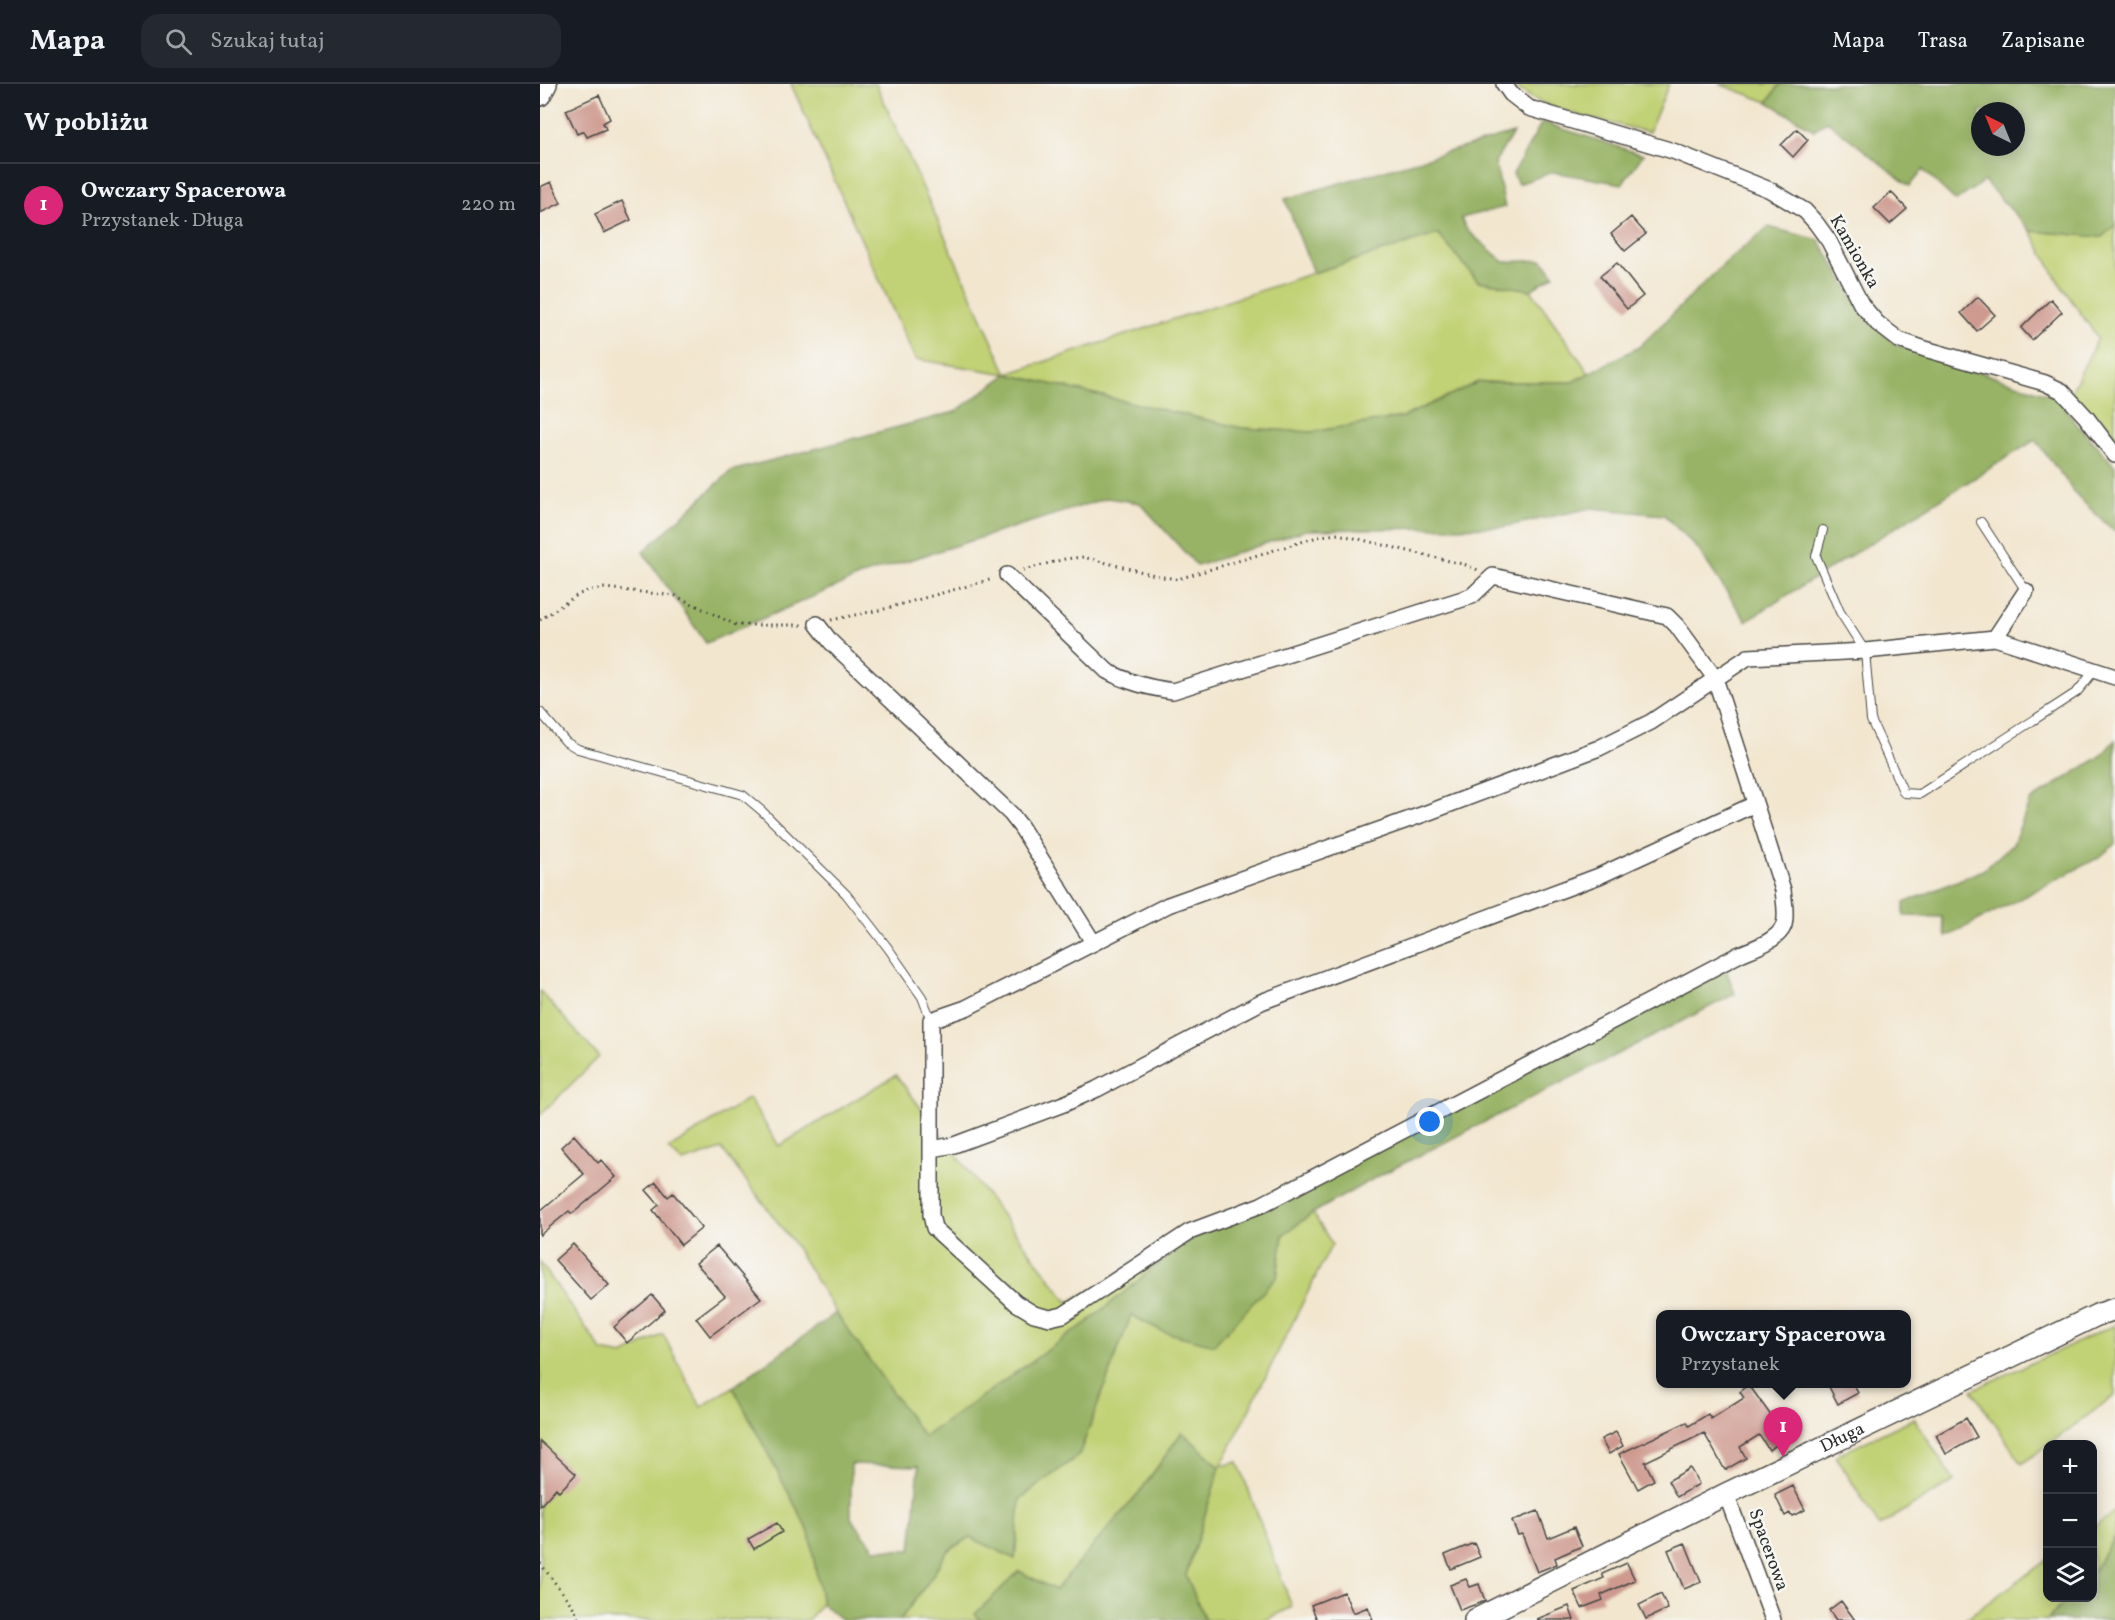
<!DOCTYPE html>
<html lang="pl">
<head>
<meta charset="utf-8">
<style>
  body { margin:0; font-family:Vollkorn,serif; background:#242831; color:#f1f3f6 }
  .controls { position:absolute; right:18px; bottom:18px; display:grid; overflow:hidden; border-radius:12px; box-shadow:0 3px 15px #0003 }
  .controls button { width:54px; height:54px; display:grid; place-items:center; padding:0; border:0; border-bottom:2px solid #363941; background:#171b24; color:#f1f3f6; font:30px sans-serif }
  .compass { position:absolute; left:1431px; top:18px; width:54px; height:54px; border-radius:50%; background:#171b24; box-shadow:0 3px 15px #0003; rotate:317deg }
  .you { position:absolute; left:890px; top:1038px; width:21px; height:21px; margin:-15px; border:4px solid #fff; border-radius:50%; background:#1a73e8; box-shadow:0 0 0 9px #1a73e833 }
  .badge { display:grid; place-items:center; width:39px; height:39px; border-radius:50%; background:#db2777; color:#fff; font-size:20px; font-weight:700 }
  .pin { position:absolute; translate:-50% -50px; filter:drop-shadow(0 2px 3px #0008) }
  .pin::after { content:''; position:absolute; top:32px; width:21px; height:18px; background:inherit; clip-path:polygon(0 0,100% 0,50% 100%) }
  .popup { position:absolute; left:1116px; top:1226px; width:255px; height:78px; box-sizing:border-box; display:grid; place-content:center; border-radius:12px; background:#171b24; filter:drop-shadow(0 2px 4px #0005); font-size:20px; white-space:nowrap; color:#9ea1a6 }
  .popup b { font-size:22px; color:#f1f3f6 }
  .popup::after { content:''; position:absolute; left:50%; top:100%; margin-left:-12px; border:12px solid transparent; border-top-color:#171b24 }
  .list { margin:0; padding:0; list-style:none }
  h2 { display:flex; justify-content:space-between; align-items:center; height:78px; margin:0; padding:0 24px; font-size:26px }
  h2 small { font-size:20px; font-weight:400; color:#9ea1a6 }
  .list li { display:grid; grid-template-columns:39px 1fr auto; gap:18px; align-items:center; box-sizing:border-box; height:84px; padding:0 24px; border-top:2px solid #363941 }
  .list b { display:block; font-size:22px; white-space:nowrap }
  .list p { margin:0; font-size:20px; white-space:nowrap; color:#9ea1a6 }
  .list em { font-size:20px; font-style:normal; color:#9ea1a6 }
  .icon { flex:none; width:33px; height:33px; fill:none; stroke:currentColor; stroke-width:2; stroke-linecap:round; stroke-linejoin:round }
  .map { position:relative; flex:none; width:1575px; height:1536px; overflow:hidden }
  header { display:flex; align-items:center; gap:36px; box-sizing:border-box; height:84px; padding:0 30px; background:#171b24; border-bottom:2px solid #363941 }
  header strong { font-size:28px }
  nav { display:flex; gap:33px; margin-inline-start:auto; font-size:21px }
  .search { width:420px; height:54px; background:#242831; display:flex; align-items:center; gap:15px; box-sizing:border-box; padding:0 21px; border-radius:18px; color:#9ea1a6; font-size:22px }
  main { display:flex }
  aside { flex:1; background:#171b24 }
  .map>svg:first-child { display:block }
  .green { fill:#c1d174; stroke:#767e50; stroke-width:1.5 }
  .forest { fill:#98b366; stroke:#626f48; stroke-width:1.5; fill-rule:evenodd }
  .building { fill:#ce9a8f }
  .lines { fill:none; stroke-linecap:round; stroke-linejoin:round }
  .lane-casing { stroke:#494744; stroke-width:10 }
  .street-casing { stroke:#494744; stroke-width:18 }
  .secondary-casing { stroke:#494744; stroke-width:24 }
  .path { stroke:#494744; stroke-width:3; stroke-dasharray:1.5 4.5; stroke-linecap:butt }
  .lane { stroke:#fff; stroke-width:8 }
  .street { stroke:#fff; stroke-width:15 }
  .secondary { stroke:#fff; stroke-width:21 }
  .labels { text-anchor:middle; dominant-baseline:central; stroke-width:5; stroke-linejoin:round; paint-order:stroke }
  .street-label { font-size:18px; fill:#2b2b2b; stroke:#f6f6f2 }
</style>
</head>
<body>
<header>
<strong>Mapa</strong>
<div class="search"><svg class="icon" aria-label="search" viewBox="0 0 24 24"><circle cx="10" cy="10" r="6"/><path d="M15 15l6 6"/></svg>Szukaj tutaj</div>
<nav><a>Mapa</a><a>Trasa</a><a>Zapisane</a></nav>
</header>
<main>
<aside>
<h2>W pobliżu<small></small></h2>
<ul class="list">
<li><span class="badge">1</span><div><b>Owczary Spacerowa</b><p>Przystanek · Długa</p></div><em>220 m</em></li>
</ul>
</aside>
<div class="map">
<svg width="1575" height="1536" viewBox="0 0 1575 1536">
  <rect width="100%" height="100%" fill="#f6f6f2"/>
  <filter id="ink" filterUnits="userSpaceOnUse"><feTurbulence type="fractalNoise" baseFrequency=".0167" numOctaves="2"/><feDisplacementMap in="SourceGraphic" scale="12" xChannelSelector="R" yChannelSelector="G"/><feConvolveMatrix kernelMatrix="1 2 1 2 8 2 1 2 1" color-interpolation-filters="sRGB"/></filter>
  <filter id="wash" filterUnits="userSpaceOnUse"><feTurbulence type="fractalNoise" baseFrequency=".008" numOctaves="4" result="noise"/><feDisplacementMap in="SourceGraphic" scale="24" xChannelSelector="R" yChannelSelector="G"/><feGaussianBlur stdDeviation="1.35" result="paint"/><feColorMatrix in="noise" values="0 0 0 0 0 0 0 0 0 0 0 0 0 0 0 0 0 1.4 0 .05"/><feComposite in="paint" operator="in"/></filter>
  <g filter="url(#wash)">
    <rect width="100%" height="100%" fill="#f2e6cf"/>
    <path class="green" d="M251,0H336L467,290L773,189L898,150L938,197L991,206L1049,289L1032,298H938L863,333L771,348L702,344L467,290L375,275Z
      M974,0H1129L1109,48C1075,39 995,26 974,0Z
      M1179,0H1240L1228,18Z
      M1575,141V364L1531,308L1558,254L1518,197L1491,147L1562,153Z
      M0,907L59,973L0,1031Z
      M356,991L528,1218L644,1159L549,1237L384,1354L296,1229L252,1157L182,1065L143,1078L128,1065L209,1014L239,1062Z
      M773,1129L792,1160L681,1382L698,1378L752,1523L725,1536H665L646,1491L680,1383L642,1348L602,1405L515,1507L436,1530L440,1536H360L391,1494L407,1467L430,1453L475,1474L480,1415L539,1371L591,1231L624,1248L737,1193L743,1151Z
      M0,1178L62,1267L83,1271L123,1250L161,1323L193,1303L269,1448L282,1520L268,1536H0Z
      M1575,1241V1311L1482,1380L1432,1306Z
      M1374,1334L1414,1397L1339,1442L1296,1372Z
      M1575,1427V1451L1553,1488V1444Z
      M1507,1476L1508,1514H1528L1507,1536H1424Z"/>
    <path class="forest" d="M1240,0H1575V141L1562,153L1491,147L1444,97L1416,117L1383,86L1369,102L1287,37L1274,46L1228,18ZM1440,27H1476V63H1440Z
      M1002,38L1103,71L1082,100L1013,88L978,100L973,90Z
      M973,49L955,78L965,123L921,134L927,146L964,178L1003,176L1014,191L991,206L938,197L898,150L773,189L745,115Z
      M1228,143L1279,156L1325,233L1355,260L1519,314L1533,336L1575,382V448L1540,415L1495,356L1206,537L1158,465L1124,431L1051,424L963,443L766,446L657,482L600,419L567,414L325,490L166,559L103,468L191,387L415,328L467,290L702,344L771,348L863,333L938,298H1032L1099,263L1185,179Z
      M1575,656V760L1560,773L1406,853L1402,833L1364,832V819L1443,786L1473,760L1490,717L1561,672Z
      M1184,880L1195,910L833,1095L773,1129L743,1151L737,1193L674,1261L624,1248L591,1231L539,1371L480,1415L475,1475L430,1453L407,1467L391,1494L360,1536H302L282,1520L269,1448L193,1303L296,1229L384,1353L549,1237L644,1159ZM311,1380L379,1382L371,1466L335,1465L311,1434Z
      M642,1348L680,1383L646,1491L665,1536H440L435,1530L479,1487L515,1506L602,1405Z
      M1575,1451V1536H1507L1528,1514H1552L1553,1488Z"/>
    <g id="blocks">
      <path class="building" d="M59,11L70,35L63,39L66,45L47,53L44,47L37,50L26,26Z
        M1257,45L1268,56L1253,73L1241,61Z
        M11,98L21,119L0,129V103Z
        M1351,108L1367,125L1350,140L1334,124Z
        M82,117L91,136L64,149L55,130Z
        M1091,133L1106,150L1085,167L1071,150Z
        M1077,179L1103,212L1087,225L1060,192Z
        M1438,213L1455,231L1437,247L1421,229Z
        M1511,215L1522,228L1492,256L1481,244Z
        M34,1051L58,1079L61,1076L76,1093L32,1130L29,1127L0,1151V1127L44,1090L21,1063Z
        M116,1098L128,1113L133,1109L162,1144L141,1161L113,1126L119,1121L106,1106Z
        M33,1160L69,1201L51,1216L15,1176Z
        M177,1162L221,1214L170,1252L156,1234L185,1212L156,1179Z
        M112,1211L125,1226L87,1259L74,1243Z
        M1287,1299H1313L1318,1309L1298,1320Z
        M1209,1301L1232,1333L1234,1331L1249,1353L1229,1366L1219,1351L1200,1363L1206,1374L1185,1386L1164,1349L1105,1378L1114,1396L1098,1405L1079,1370L1147,1338L1149,1342L1168,1330L1171,1335L1204,1314L1200,1308Z
        M1426,1334L1437,1353L1406,1370L1396,1351Z
        M1076,1348L1083,1362L1069,1370L1061,1355Z
        M0,1357L36,1390L19,1408L16,1404L0,1422Z
        M1150,1384L1159,1400L1137,1413L1128,1397Z
        M1253,1402L1265,1426L1252,1432L1250,1429L1245,1432L1235,1411Z
        M998,1427L1008,1454L1034,1443L1042,1462L1015,1474L1017,1480L997,1488L982,1450L978,1451L972,1437Z
        M237,1439L242,1448L214,1465L208,1455Z
        M934,1459L940,1473L911,1485L905,1471Z
        M1145,1459L1161,1498L1144,1505L1128,1466Z
        M1087,1479L1095,1496L1061,1511L1063,1516L1042,1524L1034,1507L1064,1494L1062,1490Z
        M926,1495L930,1503L939,1500L945,1517L920,1526L910,1501Z
        M804,1508L813,1529L828,1523L833,1536H777L771,1521Z
        M1121,1510L1128,1525L1106,1535L1099,1521Z
        M1301,1517L1315,1536H1296L1289,1526Z
        M1029,1522L1034,1536H997V1535Z"/>
    </g>
  </g>
  <g filter="url(#ink)">
    <use href="#blocks" fill-opacity="0" stroke="#494744" stroke-width="1.5"/>
    <g class="lines">
      <g class="lane-casing">
        <path id="lane" d="M1441,438L1486,507
          M1283,446L1276,472L1300,528L1325,567L1331,636L1364,709L1380,710L1537,608L1554,587
          M0,628L26,658L38,665L203,711L222,727L306,810L348,864L382,913L391,936"/>
      </g>
      <g class="street-casing">
        <path id="street" d="M964,0L971,10L989,24L1133,67L1230,106L1265,127L1276,139L1289,157L1321,220L1337,239L1359,256L1385,265L1505,299L1522,307L1546,333L1575,371
          M467,491L567,587C587,598 610,604 633,607L932,512L953,492L1127,532L1137,542L1175,594L1243,806C1244,817 1247,830 1244,841C1238,857 1214,864 1200,870L721,1121L649,1148L523,1231L510,1234L494,1230L476,1219L394,1144L391,1131V936L426,924L628,821L884,730L1059,664L1111,638L1208,573L1325,567L1455,554L1575,593
          M277,540L291,558L471,730L481,743L553,858
          M1455,554L1486,507
          M392,1065L414,1061L526,1019L557,1005L721,918L1059,792L1215,720
          M1186,1410L1233,1536"/>
      </g>
      <g class="secondary-casing">
        <g id="secondary">
          <path d="M0,11L6,0"/>
          <path id="s1" d="M935,1536L1186,1410L1557,1231L1575,1225"/>
        </g>
      </g>
      <path class="path" d="M483,486L525,475L543,473L623,493L638,495L781,452L798,450L926,481L938,486
        M0,536L37,511L50,506L65,504L136,512L196,541H264
        M291,536L344,525L453,495
        M0,1479L34,1524L39,1536"/>
      <use href="#lane" class="lane"/>
      <use href="#street" class="street"/>
      <use href="#secondary" class="secondary"/>
    </g>
  </g>
  <g class="labels">
    <g class="street-label">
      <text transform="translate(1314 168) rotate(60)">Kamionka</text>
      <text stroke="none"><textPath href="#s1" startOffset="410">Długa</textPath></text>
      <text transform="translate(1228 1466) rotate(70)">Spacerowa</text>
    </g>
  </g>
</svg>
<div class="controls">
<button>+</button>
<button>−</button>
<button><svg class="icon" aria-label="layers" viewBox="0 0 24 24"><path d="M12 4l9 5-9 5-9-5zM3 14l9 5 9-5"/></svg></button>
</div>
<svg class="compass" viewBox="-18 -18 36 36"><path d="M0-13l5 13h-10z" fill="#e53935"/><path d="M0 13l5-13h-10z" fill="#9ea1a6"/></svg>
<div class="you"></div>
<div class="pin badge" style="left:1243px;top:1373px">1</div>
<div class="popup"><b>Owczary Spacerowa</b>Przystanek</div>
</div>
</main>
</body>
</html>
